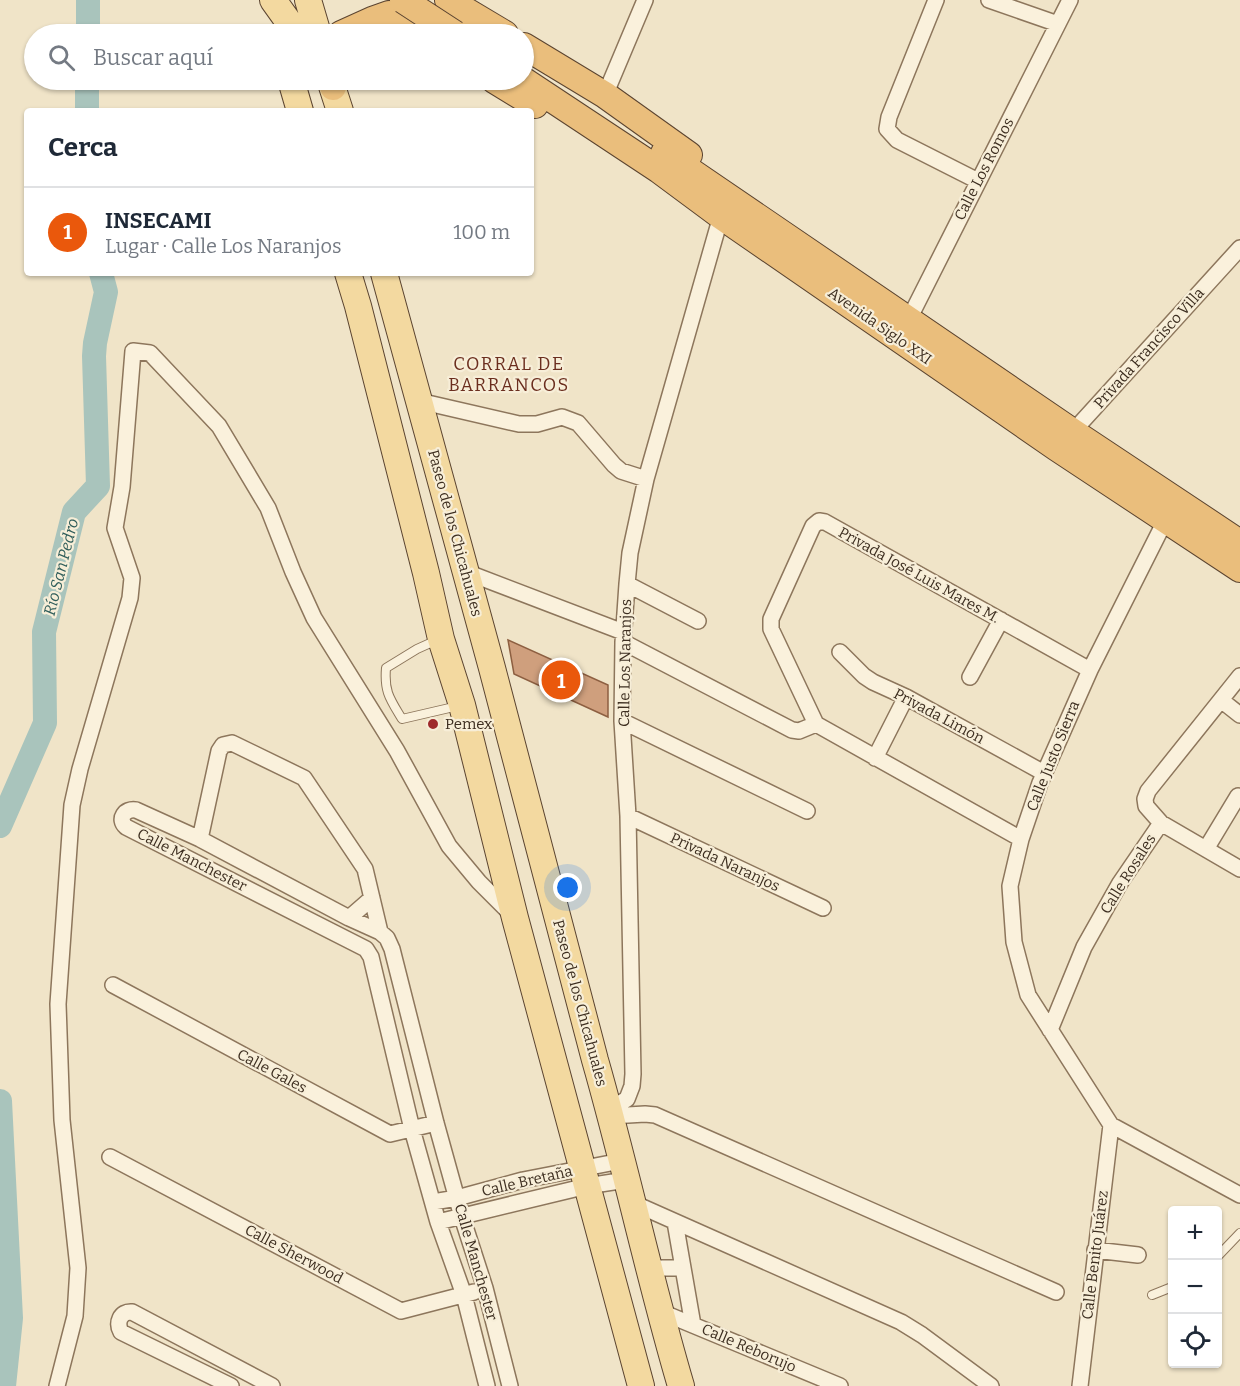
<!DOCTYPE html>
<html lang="es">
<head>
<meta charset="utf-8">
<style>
  body { margin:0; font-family:Bitter,serif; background:#f2f2f3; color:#1f2937 }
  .controls { position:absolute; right:18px; bottom:18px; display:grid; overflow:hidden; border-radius:6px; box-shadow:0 2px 4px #0004 }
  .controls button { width:54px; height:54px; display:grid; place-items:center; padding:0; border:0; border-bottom:2px solid #e0e1e3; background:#fff; color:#1f2937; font:30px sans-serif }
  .you { position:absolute; left:568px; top:888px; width:21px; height:21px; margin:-15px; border:4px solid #fff; border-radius:50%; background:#1a73e8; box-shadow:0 0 0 9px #1a73e833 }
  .badge { display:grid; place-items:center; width:39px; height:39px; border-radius:50%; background:#ea580c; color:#fff; font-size:20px; font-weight:700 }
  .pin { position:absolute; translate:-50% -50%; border:3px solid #fff; box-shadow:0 2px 6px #0006 }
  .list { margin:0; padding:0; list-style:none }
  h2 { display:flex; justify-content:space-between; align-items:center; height:78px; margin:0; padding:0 24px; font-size:26px }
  h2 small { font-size:20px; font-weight:400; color:#747a83 }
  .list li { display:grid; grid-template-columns:39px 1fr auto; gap:18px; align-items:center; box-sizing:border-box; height:90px; padding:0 24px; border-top:2px solid #e0e1e3 }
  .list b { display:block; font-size:22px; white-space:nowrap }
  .list p { margin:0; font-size:20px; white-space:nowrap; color:#747a83 }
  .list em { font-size:20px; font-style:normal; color:#747a83 }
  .icon { flex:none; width:33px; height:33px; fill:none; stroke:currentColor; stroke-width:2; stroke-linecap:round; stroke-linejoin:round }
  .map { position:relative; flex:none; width:1240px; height:1386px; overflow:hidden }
  .search { position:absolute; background:#fff; box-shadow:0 2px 4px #0004; left:24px; top:24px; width:510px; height:66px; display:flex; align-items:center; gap:15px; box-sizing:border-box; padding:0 21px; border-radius:33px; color:#747a83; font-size:22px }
  .panel { position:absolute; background:#fff; box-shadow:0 2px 4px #0004; left:24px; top:108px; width:510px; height:168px; border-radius:6px }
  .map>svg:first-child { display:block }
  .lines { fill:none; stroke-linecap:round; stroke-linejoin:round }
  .river { stroke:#a9c4bc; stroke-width:24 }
  .building { fill:#cf9f7d; stroke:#8d5f41; stroke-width:1.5 }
  .service-casing { stroke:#8d765c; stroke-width:10 }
  .minor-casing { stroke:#8d765c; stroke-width:18 }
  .primary-casing { stroke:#5b4430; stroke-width:28 }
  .trunk-casing { stroke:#5b4430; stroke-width:28 }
  .service { stroke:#faf1dc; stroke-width:8 }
  .minor { stroke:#faf1dc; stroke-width:15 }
  .primary { stroke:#f3d9a0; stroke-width:26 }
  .trunk { stroke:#eabe7c; stroke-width:26 }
  .trunk-bridge-casing { stroke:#5b4430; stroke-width:28; stroke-linecap:butt }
  .trunk-bridge { stroke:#eabe7c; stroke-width:26 }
  .poi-dot { fill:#9e2a2b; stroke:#f7eed8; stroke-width:2 }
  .labels { text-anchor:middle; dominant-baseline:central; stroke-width:4.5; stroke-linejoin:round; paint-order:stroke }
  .street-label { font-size:15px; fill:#3d2e20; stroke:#f7eed8 }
  .poi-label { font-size:15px; fill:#3d2e20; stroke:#f7eed8; text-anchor:start }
  .water-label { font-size:16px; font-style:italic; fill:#2f5d5a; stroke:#f7eed8 }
  .quarter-label { font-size:18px; letter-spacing:1.5px; fill:#6b2e1e; stroke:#f7eed8 }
</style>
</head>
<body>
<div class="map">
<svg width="1240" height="1386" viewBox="0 0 1240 1386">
  <rect width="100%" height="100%" fill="#f0e4c8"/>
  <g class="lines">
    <path class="river" d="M88,34V0
      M87,111V80
      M0,826L45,723L44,632L74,512L98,486L94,356L95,343L106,292L101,273
      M0,1101L11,1318L4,1386"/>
  </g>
  <path class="building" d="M508,640L608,685V717L514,674Z"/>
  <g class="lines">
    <g class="service-casing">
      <path id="service" d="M437,640L417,649L386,668C384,692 390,699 402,719L458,706
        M1218,1256L1240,1233
        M1152,1295L1172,1287"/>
    </g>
    <g class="minor-casing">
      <path id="minor" d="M936,0L889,117L887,129L897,140L978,181
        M989,0L1058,24
        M605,95L645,0
        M906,325L1070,0
        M419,401L519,424H537L562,417L578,423L614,465L621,471L646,479
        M1068,437L1240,248
        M1165,521L1090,670L1040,783L1021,839L1010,886L1014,942L1028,995L1111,1125L1240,1195
        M466,572L623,632
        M627,584L698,621
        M623,642L792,730L799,731L816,724
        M840,652L864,676L873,682L906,697L1044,773
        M1240,676L1148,791L1145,799L1146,806L1161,823L1240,869
        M970,677L1001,620
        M1221,700L1240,715
        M622,721L807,811
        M816,724L771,629V619L813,526L819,521L825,522L1090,670
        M816,724L1021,839
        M875,758L906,697
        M628,816L823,908
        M200,839L219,751L223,745L232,743L304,778L365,869L380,932
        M1206,849L1238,796
        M349,918L372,898
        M113,985L390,1134L436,1123
        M1050,1030L1084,947L1120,883L1161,823
        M609,1110L627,1099L632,1086L633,1074L628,816L622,721L623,642L627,584L630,553L646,479L721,216
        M611,1116L645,1114L655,1115L1056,1292
        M110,1157L401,1311L474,1292
        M433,1202L457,1198L523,1180L621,1161
        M631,1202L901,1322L922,1335L991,1386
        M438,1222L587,1186L626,1180
        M675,1222L693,1325
        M1095,1250L1138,1255
        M648,1268H682
        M659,1311L840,1386
        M57,1386L75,1316L78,1268L62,1120L58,1004L72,805L80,769L130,598L132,578L115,528L122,487L133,351L150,353L219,426L268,508L293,572L314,618L397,751L449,846L479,882L511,914
        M231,1386L121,1332C116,1323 120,1311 132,1312L272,1386
        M487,1386L464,1295L438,1222L412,1129L371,957L366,949L126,827C117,819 125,808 136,810L200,839L349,918L380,932L387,938L392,949L436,1123L462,1217L485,1288L510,1386
        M1080,1386L1111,1125"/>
    </g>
    <g class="primary-casing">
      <path id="primary" d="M273,0L288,21L300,34
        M308,0L318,34
        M291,80L300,111
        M330,80L340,111
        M348,273L358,306L426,573L441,639L462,705L515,918L641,1386
        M384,273L492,668L595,1060C626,1168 649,1278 681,1386"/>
    </g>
    <g class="trunk-casing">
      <path id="trunk" d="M448,0L505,34
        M341,34L372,20L389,14L421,34
        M524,46L605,95L689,155
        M494,80L535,105
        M523,80L659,170L721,216L1057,448L1240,569
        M333,87L334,80
        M664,153L1073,432L1240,543"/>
    </g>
    <use href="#service" class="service"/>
    <use href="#minor" class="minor"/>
    <use href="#primary" class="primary"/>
    <use href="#trunk" class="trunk"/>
    <g class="trunk-bridge-casing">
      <path id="trunk-bridge" d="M403,0L455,34"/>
    </g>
    <use href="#trunk-bridge" class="trunk-bridge"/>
  </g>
  <circle class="poi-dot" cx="433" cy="724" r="6"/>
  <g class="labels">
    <g class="street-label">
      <text transform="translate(984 169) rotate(-63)">Calle Los Romos</text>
      <text transform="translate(880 326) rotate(35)">Avenida Siglo XXI</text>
      <text transform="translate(1149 348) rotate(-48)">Privada Francisco Villa</text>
      <text transform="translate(455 533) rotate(75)">Paseo de los Chicahuales</text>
      <text transform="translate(919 575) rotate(29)">Privada José Luis Mares M.</text>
      <text transform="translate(625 663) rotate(-89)">Calle Los Naranjos</text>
      <text transform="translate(939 716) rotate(28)">Privada Limón</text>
      <text transform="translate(1053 756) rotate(-68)">Calle Justo Sierra</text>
      <text transform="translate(192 860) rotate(27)">Calle Manchester</text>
      <text transform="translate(725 862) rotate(25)">Privada Naranjos</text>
      <text transform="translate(1128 874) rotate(-58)">Calle Rosales</text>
      <text transform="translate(580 1003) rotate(75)">Paseo de los Chicahuales</text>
      <text transform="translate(272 1071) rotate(28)">Calle Gales</text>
      <text transform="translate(527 1181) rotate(-13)">Calle Bretaña</text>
      <text transform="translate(294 1254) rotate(28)">Calle Sherwood</text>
      <text transform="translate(1095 1255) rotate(-83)">Calle Benito Juárez</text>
      <text transform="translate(476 1262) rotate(74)">Calle Manchester</text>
      <text transform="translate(749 1348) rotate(23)">Calle Reborujo</text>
    </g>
    <g class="poi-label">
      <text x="445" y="724">Pemex</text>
    </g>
    <g class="water-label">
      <text transform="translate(61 567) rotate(-76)">Río San Pedro</text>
    </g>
    <g class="quarter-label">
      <text x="509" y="364">CORRAL DE<tspan x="509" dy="21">BARRANCOS</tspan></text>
    </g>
  </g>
</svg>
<div class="controls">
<button>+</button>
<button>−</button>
<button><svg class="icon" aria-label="locate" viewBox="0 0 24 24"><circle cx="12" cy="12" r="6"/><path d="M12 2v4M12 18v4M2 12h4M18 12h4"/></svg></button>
</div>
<div class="you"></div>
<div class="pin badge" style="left:561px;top:680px">1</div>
<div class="search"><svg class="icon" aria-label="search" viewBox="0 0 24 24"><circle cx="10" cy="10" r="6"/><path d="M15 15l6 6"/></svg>Buscar aquí</div>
<section class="panel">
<h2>Cerca<small></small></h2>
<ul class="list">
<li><span class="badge">1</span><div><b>INSECAMI</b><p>Lugar · Calle Los Naranjos</p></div><em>100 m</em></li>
</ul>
</section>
</div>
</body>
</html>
